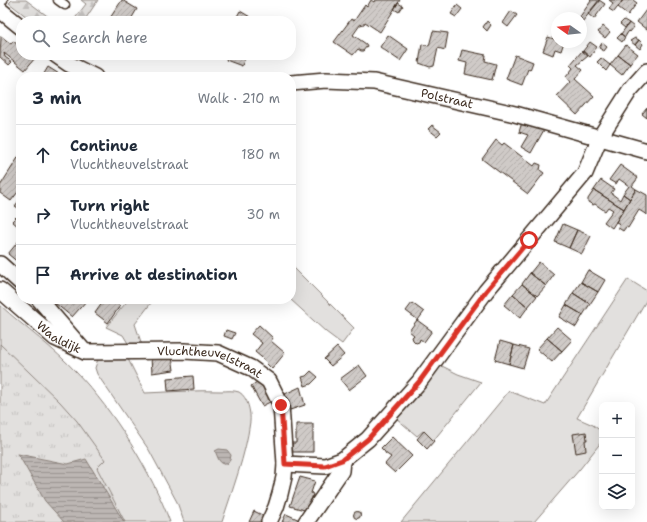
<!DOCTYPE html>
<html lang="en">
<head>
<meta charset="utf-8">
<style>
  body { margin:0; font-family:"Shantell Sans",sans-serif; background:#f2f2f3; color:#1f2937 }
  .controls { position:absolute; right:12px; bottom:12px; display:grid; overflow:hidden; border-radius:8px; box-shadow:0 4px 16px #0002 }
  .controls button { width:36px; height:36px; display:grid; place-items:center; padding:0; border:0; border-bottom:1px solid #e0e1e3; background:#fff; color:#1f2937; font:20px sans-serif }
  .compass { position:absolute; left:551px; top:12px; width:36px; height:36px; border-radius:50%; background:#fff; box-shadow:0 4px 16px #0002; rotate:285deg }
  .stop { position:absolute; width:12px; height:12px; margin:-9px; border:3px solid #d93025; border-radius:50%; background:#fff }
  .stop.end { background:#d93025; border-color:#fff; box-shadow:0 1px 4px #0008 }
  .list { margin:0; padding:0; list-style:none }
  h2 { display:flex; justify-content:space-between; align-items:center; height:52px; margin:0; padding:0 16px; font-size:17px }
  h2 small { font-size:13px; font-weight:400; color:#747a83 }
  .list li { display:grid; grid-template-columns:26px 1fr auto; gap:12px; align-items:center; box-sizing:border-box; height:60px; padding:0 16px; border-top:1px solid #e0e1e3 }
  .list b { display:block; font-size:15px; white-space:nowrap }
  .list p { margin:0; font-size:13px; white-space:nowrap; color:#747a83 }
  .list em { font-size:13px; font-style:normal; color:#747a83 }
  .icon { flex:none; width:22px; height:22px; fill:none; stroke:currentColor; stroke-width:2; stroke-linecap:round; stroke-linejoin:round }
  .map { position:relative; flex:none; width:647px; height:522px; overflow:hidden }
  .search { position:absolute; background:#fff; box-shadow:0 4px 16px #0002; left:16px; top:16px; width:280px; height:44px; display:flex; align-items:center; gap:10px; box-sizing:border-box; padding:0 14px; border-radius:16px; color:#747a83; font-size:15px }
  .panel { position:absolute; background:#fff; box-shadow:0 4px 16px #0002; left:16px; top:72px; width:280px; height:232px; border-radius:16px }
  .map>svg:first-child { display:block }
  .grass { fill:#e2e0de; stroke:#8e857e }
  .forest { fill:url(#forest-firs); stroke:#8e857e }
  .park { fill:url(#park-tufts); stroke:#8e857e }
  .water { fill:url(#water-rules); stroke:#887e77 }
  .building { fill:url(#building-hatch); stroke:#3b2a1e }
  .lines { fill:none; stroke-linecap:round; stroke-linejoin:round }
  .service-casing { stroke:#3b2a1e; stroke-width:11 }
  .minor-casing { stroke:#3b2a1e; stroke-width:18 }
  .service { stroke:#fff; stroke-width:8 }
  .minor { stroke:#fff; stroke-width:15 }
  .route { stroke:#d93025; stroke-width:5 }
  .labels { text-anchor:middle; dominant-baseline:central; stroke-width:4; stroke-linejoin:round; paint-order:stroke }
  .street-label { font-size:12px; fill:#3b2a1e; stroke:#fff }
</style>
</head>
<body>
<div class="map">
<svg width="647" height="522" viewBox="0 0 647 522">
  <defs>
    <pattern id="forest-firs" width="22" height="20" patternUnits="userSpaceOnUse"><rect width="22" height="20" fill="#e2e0de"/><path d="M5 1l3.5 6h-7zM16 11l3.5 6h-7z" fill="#c3c0be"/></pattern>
    <pattern id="park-tufts" width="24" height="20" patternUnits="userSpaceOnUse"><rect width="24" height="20" fill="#e2e0de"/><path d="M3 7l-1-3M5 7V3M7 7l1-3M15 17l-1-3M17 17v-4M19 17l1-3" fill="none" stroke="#c3c0be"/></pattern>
    <pattern id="water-rules" width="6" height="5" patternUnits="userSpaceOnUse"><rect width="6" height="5" fill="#bcb6b3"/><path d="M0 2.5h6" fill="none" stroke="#9a9491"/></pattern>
    <pattern id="building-hatch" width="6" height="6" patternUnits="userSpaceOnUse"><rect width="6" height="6" fill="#cfcac7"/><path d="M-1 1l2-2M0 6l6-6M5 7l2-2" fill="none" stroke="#b3aeaa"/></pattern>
  </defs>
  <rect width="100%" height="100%" fill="#fff"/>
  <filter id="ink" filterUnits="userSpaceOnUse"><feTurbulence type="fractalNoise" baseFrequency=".025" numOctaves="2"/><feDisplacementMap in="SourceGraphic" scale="8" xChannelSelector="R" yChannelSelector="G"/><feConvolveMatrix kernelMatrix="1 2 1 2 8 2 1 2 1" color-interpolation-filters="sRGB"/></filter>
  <g filter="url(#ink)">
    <path class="grass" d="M291,265L354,328L342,344L326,332L290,299H291Z
      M628,279L647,291V299L577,418L593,425L602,432V441L580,469L534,522H401L509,391L545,405Z
      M129,299H154L135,324L142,345H129L123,335L106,327Z
      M0,305C25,328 54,348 77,373C114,411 152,473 170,522H124L0,353Z
      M127,357L145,393C170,392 196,390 221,391C226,391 234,390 239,392C248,397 251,413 250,422C246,454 232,491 222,522H184L177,502L149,450L97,374L95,368L98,359Z
      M440,365L458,374L481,382L433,441L423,431L417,436L396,418Z"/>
    <path class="forest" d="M12,0H26L54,21H32L9,3Z
      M81,0H98L84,21H73L86,4Z"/>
    <path class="park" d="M0,344L60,402L77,421L105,460L97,468L125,522H0Z"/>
    <path class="water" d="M219,449L227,450L231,455L230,460L227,464C219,465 218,457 215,451Z
      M18,454L68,464L86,459L124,522H64L45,501Z"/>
    <path class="building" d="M122,0L137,9L130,21H108Z
      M371,0L374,2L375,0H400L380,32L365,22L364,24L360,25L353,35L366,44L367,46L363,51H361L358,49L353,55L334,42L351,19L354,21L365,5L367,7Z
      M590,0H600L582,22L581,18H579L591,1Z
      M599,0L605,4L594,19L588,14Z
      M609,0H623L614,12L609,9L613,3Z
      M623,0H633L637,3L628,15L618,7Z
      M398,3L403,6L399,12L394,9Z
      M457,5L462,9L456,17L451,14Z
      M646,10L647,11V30L637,22Z
      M240,11L257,21L235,20Z
      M511,11L517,15L508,27L503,23Z
      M624,20L629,23L625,28L620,24Z
      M487,21L491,25L487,31L483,27Z
      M629,23L634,27L630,32L629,31L628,32L625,37L621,34Z
      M603,26L610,32L605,38L598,32Z
      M433,31L448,33L445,50L438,48L434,66L430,67L419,63L422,44L429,46Z
      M621,34L625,37L622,42L617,38Z
      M388,35L408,49L400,61L380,47Z
      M1,36L11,44L13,41L21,47V55H31L35,58L25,70L4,53L5,57L12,62L9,65L0,57Z
      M548,37L557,40V42H564L561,51L555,49L553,55L543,51Z
      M635,38L639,40L635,45L630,41Z
      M639,40L643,44L640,49L635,45Z
      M590,42L597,47L590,57L583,51Z
      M602,43L607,47L604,51L599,48Z
      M626,45L638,54L630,64L618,55Z
      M462,50L486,55L485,61L496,64L492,80L465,74L467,63L459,61Z
      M582,51L588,56L577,65L583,70L575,79L594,96L577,115L557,96L570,82L566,77L573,68L570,65Z
      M228,55H246L242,66L226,60Z
      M515,55L533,62L530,70L528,69L522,85L506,79Z
      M618,55L630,64L622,75L610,65Z
      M601,58L610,65L606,71L597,62Z
      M48,67L64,77H42Z
      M647,108V118L642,114Z
      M522,122L545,128L531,153L521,147L528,135L519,132Z
      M432,125L441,132L437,136L428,129Z
      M496,140L502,145L504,143L534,166L536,163L541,165L540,170L544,173L528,194L482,159Z
      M21,153V188L11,201L0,193V186Z
      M620,165L638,178L632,186L636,189L630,199L623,194L629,186L619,179L616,184L609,180Z
      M601,180L614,189L611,193L620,200L623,194L630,199L624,209L594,190Z
      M636,189L647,195V215L639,210L628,228L626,227L623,231L617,227L620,224L616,222Z
      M594,190L624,209L612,228L604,222L613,210L608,207L605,211L595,204L593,205L588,202V199Z
      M21,198V210L15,206Z
      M16,217L21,221V229L12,221Z
      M563,224L577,230L569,248L555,242Z
      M577,230L591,236L582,254L569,248Z
      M21,238V262L20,264L8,254Z
      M539,262L554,275L546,286L530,273Z
      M588,270L605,280L598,292L581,282Z
      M530,273L546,286L537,296L522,284Z
      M581,282L598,292L590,304L573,293Z
      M522,284L537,296L528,307L513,294Z
      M573,293L590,304L583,315L566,305Z
      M513,294L528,307L520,318L504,305Z
      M58,299H88L72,317L55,303Z
      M105,299H111L120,306L108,323L95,313Z
      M412,303L424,312L418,320L406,311Z
      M566,305L583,315L576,327L559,317Z
      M417,320L432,331L424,342L420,339L419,342L416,343L413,340L412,337L414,335L409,331Z
      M259,325L273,338L271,341L285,353L272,369L266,363L267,362L255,352L262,343L251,334Z
      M557,327L572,340L562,351L547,338Z
      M226,330L235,333L232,339L224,336Z
      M547,338L562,351L552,362L537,349Z
      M500,341L514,345L509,364L495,360Z
      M514,345L529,349L523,368L509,364Z
      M337,347L344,355L331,366L324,359Z
      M172,356L174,370L152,373L151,358Z
      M359,365L367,376L349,390L340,379Z
      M311,371L318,377L311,384L305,386L302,377L306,376Z
      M193,376L194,389L168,391L167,378Z
      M260,380L272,401L262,406L251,386Z
      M300,387L305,405L290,410L285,394Z
      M296,424H313V452H292V443H296Z
      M424,431L434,441L427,449L417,439Z
      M586,432L587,440H585L586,451L576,453L573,434Z
      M392,437L412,456L395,473L385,464L391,457L385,453V452L381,448Z
      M300,477L315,481L311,493L313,494L308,511L290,506Z
      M254,511L264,516L261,522H249Z
      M353.5 515a3.5 3.5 0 1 1 7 0a3.5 3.5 0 1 1-7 0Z
      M286,514L302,521L301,522H282Z"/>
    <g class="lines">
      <g class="service-casing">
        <path id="service" d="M58,0L65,5
          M0,4L3,0"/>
      </g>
      <g class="minor-casing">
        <g id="minor">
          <path d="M0,10L21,27"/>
          <path d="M56,55L69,64L95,77"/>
          <path id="s1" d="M291,83L326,80L374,82L515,114L647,151"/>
          <path d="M0,264L21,283"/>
          <path id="s2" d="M0,290L55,338L85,352L184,351L218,353L251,368L269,381L281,405L285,464L284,477L280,494L276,507L269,522"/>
          <path d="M39,299L83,350"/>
          <path d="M285,464L325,466L342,460L368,439L419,382L486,291L585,173L600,137L630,90L647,71"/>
          <path d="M306,522L341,471L342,460"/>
        </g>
      </g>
      <use href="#service" class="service"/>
      <use href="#minor" class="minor"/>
    </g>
  </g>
  <g class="lines" filter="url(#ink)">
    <path class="route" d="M281,405L285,464L325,466L342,460L368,439L419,382L486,291L529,240"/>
  </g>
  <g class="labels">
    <g class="street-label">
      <text stroke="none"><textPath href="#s1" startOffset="158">Polstraat</textPath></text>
      <text stroke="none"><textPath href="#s2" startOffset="76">Waaldijk</textPath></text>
      <text stroke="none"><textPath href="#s2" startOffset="233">Vluchtheuvelstraat</textPath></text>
    </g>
  </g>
</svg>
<div class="controls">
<button>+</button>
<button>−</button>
<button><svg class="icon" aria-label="layers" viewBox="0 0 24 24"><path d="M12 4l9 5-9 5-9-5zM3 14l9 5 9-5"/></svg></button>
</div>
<svg class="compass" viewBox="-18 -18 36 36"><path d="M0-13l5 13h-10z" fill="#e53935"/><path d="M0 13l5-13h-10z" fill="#747a83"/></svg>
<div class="stop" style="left:529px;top:240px"></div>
<div class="stop end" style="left:281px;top:405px"></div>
<div class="search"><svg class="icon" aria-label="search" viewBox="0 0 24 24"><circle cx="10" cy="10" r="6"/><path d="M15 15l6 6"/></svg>Search here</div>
<section class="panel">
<h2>3 min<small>Walk · 210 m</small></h2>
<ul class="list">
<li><svg class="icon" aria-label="ahead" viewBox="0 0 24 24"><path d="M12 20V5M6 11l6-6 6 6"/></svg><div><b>Continue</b><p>Vluchtheuvelstraat</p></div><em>180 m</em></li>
<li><svg class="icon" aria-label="right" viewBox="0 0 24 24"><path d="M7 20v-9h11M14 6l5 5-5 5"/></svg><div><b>Turn right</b><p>Vluchtheuvelstraat</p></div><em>30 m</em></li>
<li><svg class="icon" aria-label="arrive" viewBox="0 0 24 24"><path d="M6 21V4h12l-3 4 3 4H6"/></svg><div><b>Arrive at destination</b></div></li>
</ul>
</section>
</div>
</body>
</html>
